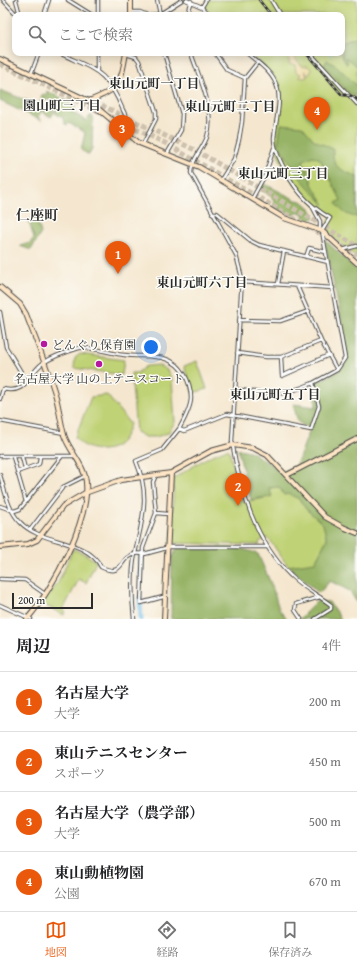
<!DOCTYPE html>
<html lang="ja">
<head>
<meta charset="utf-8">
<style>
  body { margin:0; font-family:"Gentium Book Plus","Noto Serif JP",serif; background:#f6f6f6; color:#202124 }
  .scale { position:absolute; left:12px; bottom:10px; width:81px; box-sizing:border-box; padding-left:4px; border:2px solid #2b2b2b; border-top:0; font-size:11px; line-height:14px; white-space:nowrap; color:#2b2b2b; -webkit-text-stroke:3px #fdfcf7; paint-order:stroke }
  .you { position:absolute; left:151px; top:347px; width:14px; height:14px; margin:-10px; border:3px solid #fff; border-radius:50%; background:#1a73e8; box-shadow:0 0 0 6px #1a73e833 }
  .badge { display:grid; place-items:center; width:26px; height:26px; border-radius:50%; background:#ea580c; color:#fff; font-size:13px; font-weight:700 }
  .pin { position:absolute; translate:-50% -33px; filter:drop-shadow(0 1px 2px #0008) }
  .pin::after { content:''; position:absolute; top:21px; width:14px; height:12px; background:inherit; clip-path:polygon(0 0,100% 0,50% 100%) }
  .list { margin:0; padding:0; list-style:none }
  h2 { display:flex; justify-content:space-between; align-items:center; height:52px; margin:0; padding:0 16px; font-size:17px }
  h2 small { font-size:13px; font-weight:400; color:#757577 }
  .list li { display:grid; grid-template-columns:26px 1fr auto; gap:12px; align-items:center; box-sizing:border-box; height:60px; padding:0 16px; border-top:1px solid #e0e0e0 }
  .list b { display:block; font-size:15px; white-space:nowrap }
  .list p { margin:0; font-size:13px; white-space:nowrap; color:#757577 }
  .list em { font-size:13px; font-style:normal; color:#757577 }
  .icon { flex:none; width:22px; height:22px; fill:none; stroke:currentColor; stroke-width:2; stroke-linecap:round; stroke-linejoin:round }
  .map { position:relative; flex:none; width:357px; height:619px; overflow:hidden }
  .search { position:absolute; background:#fff; box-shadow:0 2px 10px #0003; left:12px; right:12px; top:12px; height:44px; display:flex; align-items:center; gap:10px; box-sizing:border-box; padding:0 14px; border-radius:8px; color:#757577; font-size:15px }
  .sheet { height:292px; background:#fff }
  nav { display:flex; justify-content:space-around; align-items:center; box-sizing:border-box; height:56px; border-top:1px solid #e0e0e0; background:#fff; font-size:11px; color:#757577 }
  nav a { display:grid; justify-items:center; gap:2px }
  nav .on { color:#ea580c }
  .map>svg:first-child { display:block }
  .green { fill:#bfd275; stroke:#757e50 }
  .forest { fill:#97b466; stroke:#617048 }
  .sand { fill:#eeda9e; stroke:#8c8264 }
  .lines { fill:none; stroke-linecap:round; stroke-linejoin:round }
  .stream { stroke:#6dbce8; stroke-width:1 }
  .river { stroke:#6dbce8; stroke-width:5 }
  .highway-tunnel { stroke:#cdc1ae; stroke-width:5; stroke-dasharray:5 2.5; stroke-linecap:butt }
  .street-casing { stroke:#494744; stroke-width:4.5 }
  .secondary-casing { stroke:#494744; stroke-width:6 }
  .street { stroke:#fff; stroke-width:2.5 }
  .secondary { stroke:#fde5c5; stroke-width:4 }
  .rail-casing { stroke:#2b2b2b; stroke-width:2.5 }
  .rail { stroke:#fdfcf7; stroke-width:1; stroke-dasharray:3; stroke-linecap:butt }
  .poi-dot { fill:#b5179e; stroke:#fdfcf7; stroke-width:1.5 }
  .labels { text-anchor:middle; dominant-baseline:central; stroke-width:3; stroke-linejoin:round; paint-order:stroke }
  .poi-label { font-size:12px; fill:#2b2b2b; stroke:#fdfcf7; text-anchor:start }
  .neighbourhood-label { font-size:13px; font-weight:bold; fill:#2b2b2b; stroke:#fdfcf7 }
  .quarter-label { font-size:14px; font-weight:bold; fill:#2b2b2b; stroke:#fdfcf7 }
</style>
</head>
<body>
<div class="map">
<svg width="357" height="619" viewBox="0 0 357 619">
  <rect width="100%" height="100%" fill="#fdfcf7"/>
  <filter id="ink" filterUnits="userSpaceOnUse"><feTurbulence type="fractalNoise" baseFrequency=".025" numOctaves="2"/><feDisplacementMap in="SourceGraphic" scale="8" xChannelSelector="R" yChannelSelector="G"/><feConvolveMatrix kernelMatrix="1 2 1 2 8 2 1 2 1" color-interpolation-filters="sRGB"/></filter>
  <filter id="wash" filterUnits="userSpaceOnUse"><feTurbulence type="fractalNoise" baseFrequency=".012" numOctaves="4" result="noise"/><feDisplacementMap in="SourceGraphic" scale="16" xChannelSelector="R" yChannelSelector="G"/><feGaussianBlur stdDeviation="0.9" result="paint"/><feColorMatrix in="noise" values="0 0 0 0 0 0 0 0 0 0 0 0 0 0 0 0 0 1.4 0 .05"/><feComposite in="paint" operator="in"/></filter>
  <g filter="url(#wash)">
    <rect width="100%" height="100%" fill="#f5e7cf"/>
    <path class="green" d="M208,0H357V258L325,230L331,216C306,198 272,168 276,133C277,118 283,99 278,85C274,72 258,62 249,53H342V15H212L204,7Z
      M80,354L124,360L122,375L74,368L75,358Z
      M197,361L207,389L193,393L184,366Z
      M158,365L167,370L172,379L175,422L168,433L156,437H145L136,432L131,373H137L146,366Z
      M107,395L130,424C128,430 126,436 122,441C110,455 85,452 75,437L91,397Z
      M227,449L229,450L243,502L271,497L269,488L279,487L299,499L306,509L323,524L327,539L315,563L288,566L268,538L260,541L259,545L171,543L174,478L208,457Z
      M73,549L87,555L96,562L86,583L79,579L63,610L65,611L64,615L42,604L58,583Z"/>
    <path class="forest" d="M357,37V66L346,57L348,63L346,64L342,55V43Z
      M327,60L338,67L357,86V97L348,92L324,65Z
      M0,90L33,103H35L41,107H53L54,112L51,117L41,111L38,117L42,121L0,101Z
      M47,91L76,105L72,112L86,121L91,115L93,117L92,148L89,155L81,150L85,133L69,123L67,125L64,123L63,118L55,113L58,103L47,99L43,105L39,102L42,99L41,96L43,94L46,95Z
      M281,124L302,126L314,140L333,149C332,169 341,169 357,177V217C347,216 341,211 336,203L341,200L320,159L313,156L302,161L307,169L313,186L325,205L301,179L278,144Z
      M263,183L296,200L302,201L309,207L315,217L308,222L304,220V213H295V216L273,207L275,202L271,196L260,189Z
      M28,219L38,223L41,233L31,250L20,246L30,243L34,238Z
      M324,239L357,270V603L350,591L330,581L319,593L288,566L315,562L327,539L323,524L306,509L299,499L289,494L284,495L279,487L269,488L272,496L251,500L238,450L239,449L250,451L282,472L296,466L310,429L298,422L293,404L316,407L315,383L339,371L347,359L341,318Z
      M177,548C201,548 236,544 258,554L272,586L279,609L287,619H171L172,557Z
      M317,601L329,602L341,619H299Z"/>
    <path class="sand" d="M289,53H291L302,66H308L311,69L310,74L307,75L305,70L307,77L304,78L299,77L301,74L296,72L295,65L289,64V59L285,56Z"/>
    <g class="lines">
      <path class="stream" d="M330,56L331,53
        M152,481L153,496"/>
      <path class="river" d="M141,574V555
        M140,598L141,619"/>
    </g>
  </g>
  <g filter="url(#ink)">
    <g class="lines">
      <path class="highway-tunnel" d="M0,64L165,143L302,223
        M88,99L195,150L357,246
        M309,227L357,255"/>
      <g class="street-casing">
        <path id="street" d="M3,0L17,15
          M16,0L20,15
          M68,0L92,15
          M98,0V15
          M157,0L160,14
          M186,0L202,7L210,15
          M271,0L280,15
          M202,7L206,0
          M131,12H140L147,15
          M44,15L49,0
          M151,15L160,14L182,0
          M186,15L191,1
          M59,53C96,71 106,69 123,110C127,119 131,126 131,136
          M164,53L182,114L181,130L167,154
          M191,53C199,78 216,110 207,137C203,149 191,160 191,173L236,255L242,278L232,441C239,488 256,543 291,576C302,587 318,595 331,605V609L315,619
          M215,53L227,70L245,78
          M310,53L357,104
          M126,54L136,57L139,61L156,112V119L143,144
          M97,70V53
          M31,74L39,53
          M221,180L234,159L239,140L242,122L245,78L257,63
          M252,199L265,175L274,148
          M312,206L320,221V230
          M212,213H217L251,241L259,245L328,262
          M342,250L357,246
          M306,257L309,248L326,252
          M241,282L333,288
          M278,284L284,251
          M297,286L321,341L337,370
          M0,312L6,347L27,382
          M239,320L280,321L309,311
          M237,353L266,357H281L321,341
          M281,357L282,376L329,355
          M235,389C272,395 278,398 313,383
          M0,399L3,389C28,395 27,374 43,363C52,357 69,351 79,348C89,346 113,354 124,355C138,357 153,355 166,359C182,364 191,382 191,398C191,408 184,420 179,429L184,431L227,414L311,430L319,406L313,383L337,370L345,358L322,231L330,218C306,204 292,186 281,162C277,154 274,147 274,139C275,122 283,100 276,84C271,71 257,62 247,53
          M0,421L64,433
          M0,456H61
          M13,457L26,502
          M22,457L25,469
          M17,472L39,464L40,457
          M0,475C5,491 8,510 20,522C41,545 87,538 101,567C125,578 118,557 135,554C138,553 141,554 144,554C152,552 159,550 166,548
          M156,475L153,482L156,513L168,514
          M0,506L14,511L20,509L62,456H75
          M156,513L143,548L141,603L163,597
          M30,530L63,487L85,476
          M168,547H267
          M0,579L25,580L45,594
          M0,605L31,619
          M134,619C132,601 131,572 135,554C142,519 151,497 136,461L162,450L179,429
          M301,619L295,610L296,604L320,597"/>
      </g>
      <g class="secondary-casing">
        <path id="secondary" d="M131,15V0
          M0,59L89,101L139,143L199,167L284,218L322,231L357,263
          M89,101C120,88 120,86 126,53
          M0,287L20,304L26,314C36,341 48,369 56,397C59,409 61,423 64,435C69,450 81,461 85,476C94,514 52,591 27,619
          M287,475L357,439
          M0,547L28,544L37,540L63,506L85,493L121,480L171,473L211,451L233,445L253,448L267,455L325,517L343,527L357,533
          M164,619L171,473"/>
      </g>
      <use href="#street" class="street"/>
      <use href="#secondary" class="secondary"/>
      <g class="rail-casing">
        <path id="rail" d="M259,0L271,15
          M306,53L342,95L352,96L357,99"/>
      </g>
      <use href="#rail" class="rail"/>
    </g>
  </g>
  <g class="poi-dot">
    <circle cx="44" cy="344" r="4"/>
    <circle cx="99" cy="364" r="4"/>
  </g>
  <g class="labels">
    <g class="poi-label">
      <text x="52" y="344">どんぐり保育園</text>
      <text x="99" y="378" text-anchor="middle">名古屋大学 山の上テニスコート</text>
    </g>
    <g class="neighbourhood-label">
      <text x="154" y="83">東山元町一丁目</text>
      <text x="62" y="105">園山町三丁目</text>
      <text x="230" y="106">東山元町二丁目</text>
      <text x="283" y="173">東山元町三丁目</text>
      <text x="202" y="282">東山元町六丁目</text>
      <text x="275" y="394">東山元町五丁目</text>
    </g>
    <g class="quarter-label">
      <text x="37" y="215">仁座町</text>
    </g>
  </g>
</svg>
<div class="scale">200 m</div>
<div class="you"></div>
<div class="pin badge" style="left:118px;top:274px">1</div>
<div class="pin badge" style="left:238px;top:506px">2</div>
<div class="pin badge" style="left:122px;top:148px">3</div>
<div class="pin badge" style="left:317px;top:130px">4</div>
<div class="search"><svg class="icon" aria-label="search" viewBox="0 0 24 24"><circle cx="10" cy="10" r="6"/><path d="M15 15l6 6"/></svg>ここで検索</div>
</div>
<section class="sheet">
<h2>周辺<small>4件</small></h2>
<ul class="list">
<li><span class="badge">1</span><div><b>名古屋大学</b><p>大学</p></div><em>200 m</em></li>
<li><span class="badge">2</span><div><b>東山テニスセンター</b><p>スポーツ</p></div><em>450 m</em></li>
<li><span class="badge">3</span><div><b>名古屋大学（農学部）</b><p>大学</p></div><em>500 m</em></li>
<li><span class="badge">4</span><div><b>東山動植物園</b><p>公園</p></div><em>670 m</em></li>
</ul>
</section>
<nav>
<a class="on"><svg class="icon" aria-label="map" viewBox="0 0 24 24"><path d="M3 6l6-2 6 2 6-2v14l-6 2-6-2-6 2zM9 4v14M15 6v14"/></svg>地図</a>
<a><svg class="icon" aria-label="directions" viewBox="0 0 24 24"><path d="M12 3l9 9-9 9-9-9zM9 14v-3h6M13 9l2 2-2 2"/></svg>経路</a>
<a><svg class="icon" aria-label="saved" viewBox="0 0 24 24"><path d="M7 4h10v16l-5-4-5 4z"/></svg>保存済み</a>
</nav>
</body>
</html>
